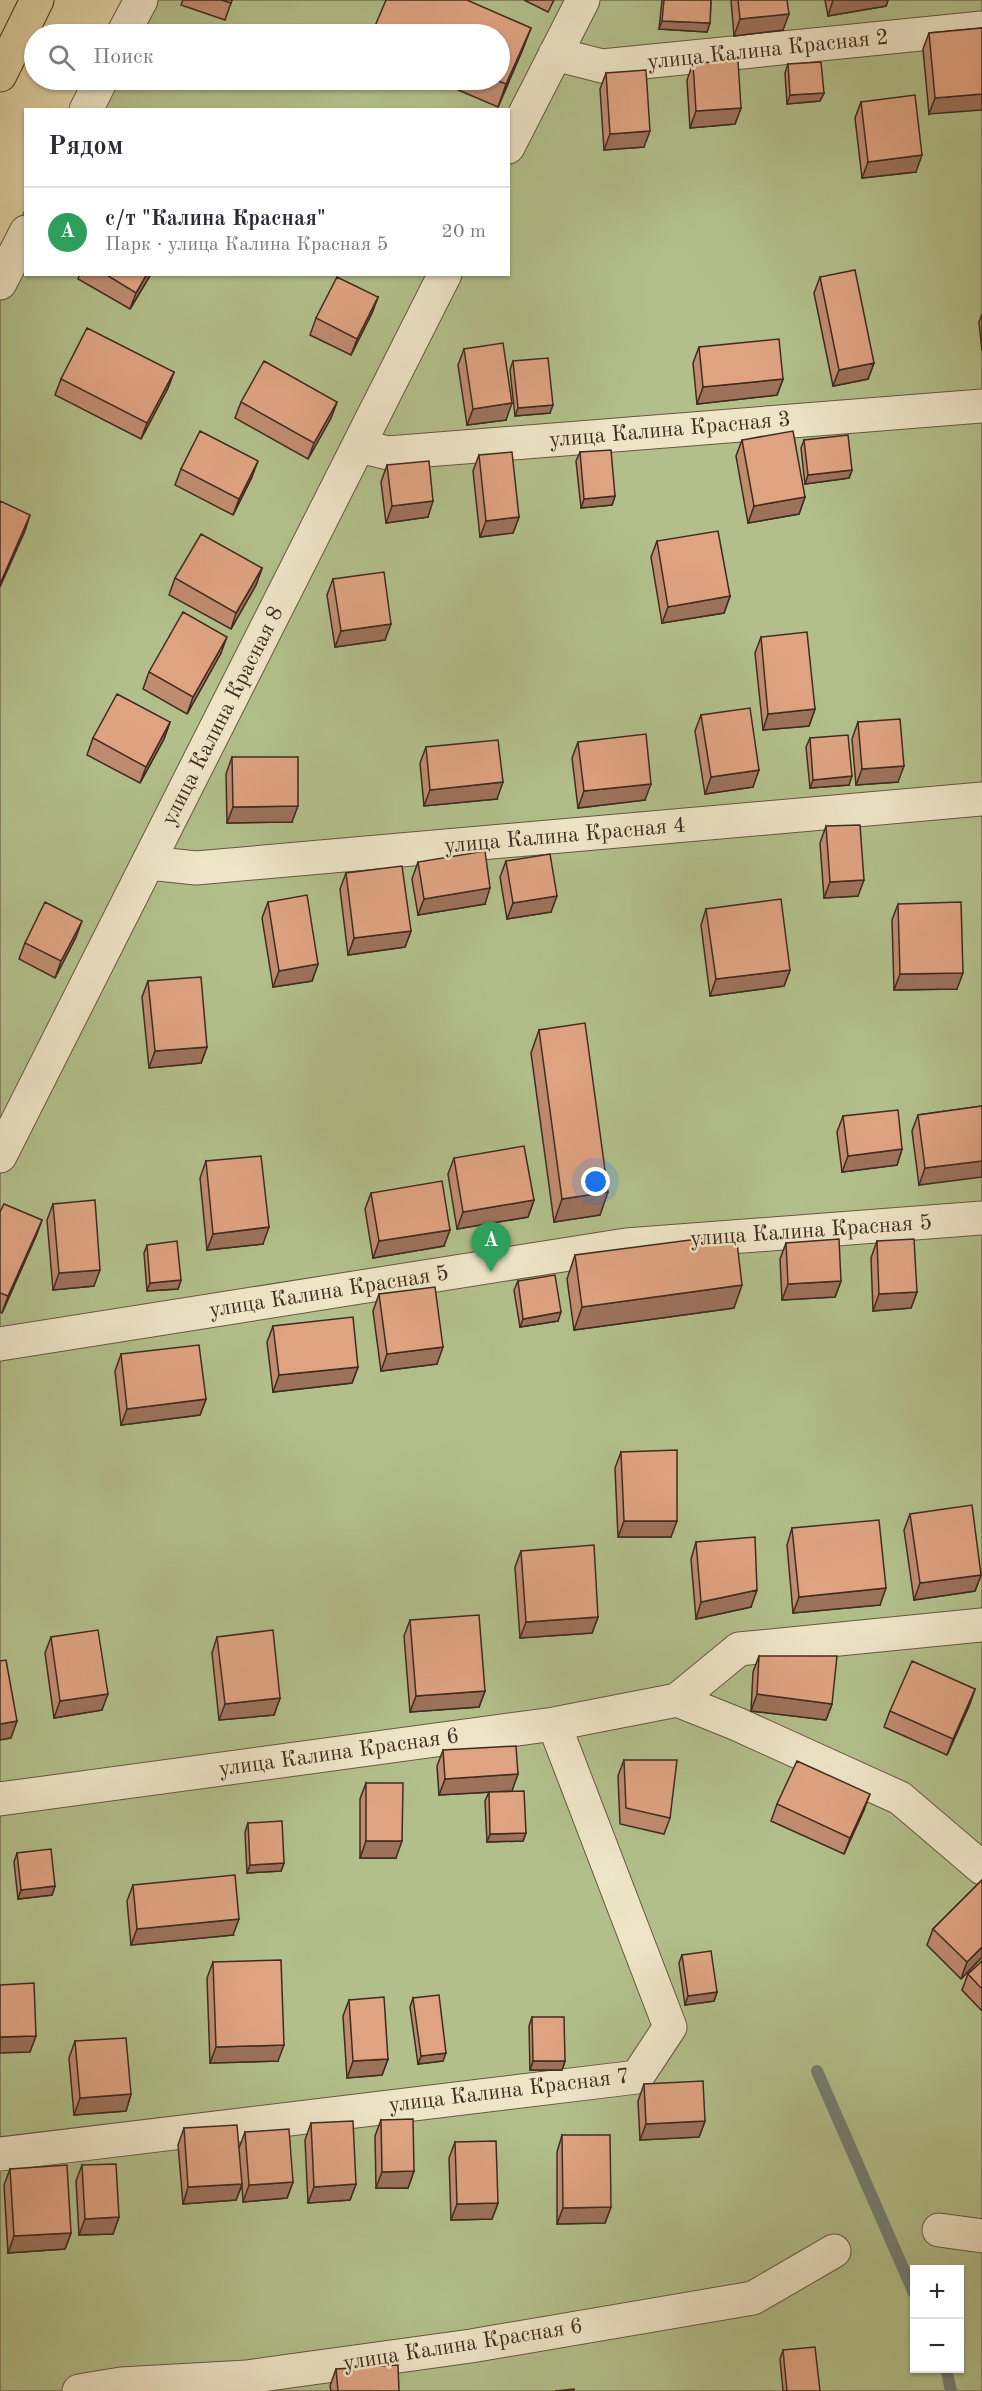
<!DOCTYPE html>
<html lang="ru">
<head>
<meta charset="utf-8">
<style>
  body { margin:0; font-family:"Old Standard TT",serif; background:#f2f2f3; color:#2b2b33 }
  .controls { position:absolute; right:18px; bottom:18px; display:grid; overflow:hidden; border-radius:0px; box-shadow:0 2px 4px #0004 }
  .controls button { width:54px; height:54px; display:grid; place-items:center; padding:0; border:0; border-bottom:2px solid #e1e1e2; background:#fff; color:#2b2b33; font:30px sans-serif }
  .you { position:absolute; left:596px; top:1182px; width:21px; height:21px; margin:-15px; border:4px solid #fff; border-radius:50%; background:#1a73e8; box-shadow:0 0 0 9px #1a73e833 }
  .badge { display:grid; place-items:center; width:39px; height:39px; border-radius:50%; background:#db2777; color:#fff; font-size:20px; font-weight:700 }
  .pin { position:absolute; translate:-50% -50px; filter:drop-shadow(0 2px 3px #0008) }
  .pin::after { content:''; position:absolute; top:32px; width:21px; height:18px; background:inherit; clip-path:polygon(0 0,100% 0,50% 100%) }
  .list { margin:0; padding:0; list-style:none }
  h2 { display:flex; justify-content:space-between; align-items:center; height:78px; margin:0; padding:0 24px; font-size:26px }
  h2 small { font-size:20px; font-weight:400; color:#7c7c81 }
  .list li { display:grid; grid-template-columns:39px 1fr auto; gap:18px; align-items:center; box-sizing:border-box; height:90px; padding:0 24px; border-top:2px solid #e1e1e2 }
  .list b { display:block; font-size:22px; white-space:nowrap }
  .list p { margin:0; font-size:20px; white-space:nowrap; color:#7c7c81 }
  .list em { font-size:20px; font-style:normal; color:#7c7c81 }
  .icon { flex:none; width:33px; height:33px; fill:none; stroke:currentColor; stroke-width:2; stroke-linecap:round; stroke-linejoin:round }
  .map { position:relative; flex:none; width:982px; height:2391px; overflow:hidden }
  .search { position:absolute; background:#fff; box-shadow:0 2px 4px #0004; left:24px; top:24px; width:486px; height:66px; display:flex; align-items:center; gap:15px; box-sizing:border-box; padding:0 21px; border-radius:33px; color:#7c7c81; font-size:22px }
  .panel { position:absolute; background:#fff; box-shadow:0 2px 4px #0004; left:24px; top:108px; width:486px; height:168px; border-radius:0px }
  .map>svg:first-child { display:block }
  .green { fill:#b2bf8a; stroke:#797554; stroke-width:1.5; fill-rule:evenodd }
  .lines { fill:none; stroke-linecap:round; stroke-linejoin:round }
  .stream { stroke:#748074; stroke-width:12 }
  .minor-casing { stroke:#695642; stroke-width:35 }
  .primary-casing { stroke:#402b1f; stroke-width:35 }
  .minor { stroke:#eee5c7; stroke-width:33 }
  .primary { stroke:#e5d7a9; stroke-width:33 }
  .wall { fill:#c08c70; stroke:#402b1f; stroke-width:1.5 }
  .shaded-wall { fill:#9c725b; stroke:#402b1f; stroke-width:1.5 }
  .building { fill:#dfa382; stroke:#402b1f; stroke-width:1.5 }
  .labels { text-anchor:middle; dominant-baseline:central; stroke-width:5; stroke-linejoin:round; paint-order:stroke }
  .street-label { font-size:22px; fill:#402b1f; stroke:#eee5c7 }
</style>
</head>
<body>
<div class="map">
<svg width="982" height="2391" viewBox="0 0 982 2391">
  <rect width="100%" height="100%" fill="#e5d7a9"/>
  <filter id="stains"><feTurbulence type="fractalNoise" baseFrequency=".00333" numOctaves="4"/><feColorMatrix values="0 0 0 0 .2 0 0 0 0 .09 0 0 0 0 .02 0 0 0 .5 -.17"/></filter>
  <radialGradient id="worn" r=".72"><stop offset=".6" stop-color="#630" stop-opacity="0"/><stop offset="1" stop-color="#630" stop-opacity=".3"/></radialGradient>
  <path class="green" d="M126,0H982V2391H0V263L25,210L26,274H508V110L74,109L88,80H500V34H109ZM914,2270H960V2368H914Z"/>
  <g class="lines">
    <path class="stream" d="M817,2071L914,2293
      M946,2368L951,2391"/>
    <g class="minor-casing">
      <path id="minor" d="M123,34L141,0
        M555,54L602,66L982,28
        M86,110L101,80
        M508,147L583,0
        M0,283L26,232
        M359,446L388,453L982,406
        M149,863L196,868L982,799
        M0,1156L445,274
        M0,1344L626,1245L982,1218
        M677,1700L737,1724L900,1798L982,1868
        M0,1799L554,1724L677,1700L739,1649L982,1625
        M0,2154L637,2077L670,2027L554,1724
        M939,2230L982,2236
        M79,2391L121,2384L247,2377L471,2346L753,2298L834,2251"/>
    </g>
    <g class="primary-casing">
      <path id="primary" d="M0,75L37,0"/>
    </g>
    <use href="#minor" class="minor"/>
    <use href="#primary" class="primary"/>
  </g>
  <path class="wall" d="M183,0H232L225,20L181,5Z
    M524,0H554L548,12Z
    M662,0H711L710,23L707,32L659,29Z
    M731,0H787L783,30L734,36Z
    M825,0H888L886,6L828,16Z
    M375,26L531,28L522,51L498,107L435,80H500V34H372Z
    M982,28L929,114L923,49L929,33Z
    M693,63L741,108L735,124L690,128L687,80Z
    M788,64L824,93L820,101L787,104L785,73Z
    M606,73L644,147L604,150L600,89Z
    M861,102L916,172L862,178L855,118Z
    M80,274H151L130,309L78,279Z
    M820,277L874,363L868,379L833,386L814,293Z
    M378,297L372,313L351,355L310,335L316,318Z
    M982,314V351L979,322Z
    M699,347L783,379L777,395L697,404L693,363Z
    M464,349L506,420L467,425L458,365Z
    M513,361L550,413L515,416L510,370Z
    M174,372L168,388L141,439L55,395L61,379Z
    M241,402H337L331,418L308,459L235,418Z
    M742,440L805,497L799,514L748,523L736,456Z
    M804,440L852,470L849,478L805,484L801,448Z
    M580,452L615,496L612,505L581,508L576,461Z
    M479,455L519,517L513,533L480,537L473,471Z
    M387,465L428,517L386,523L381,482Z
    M181,469L252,477L233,515L175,485Z
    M657,541L730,596L724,613L662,623L651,557Z
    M262,568L256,585L231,629L169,595L175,578Z
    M333,579L385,640L335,647L327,595Z
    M761,637L815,709L809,726L763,730L755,653Z
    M221,653L187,714L143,689L149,672Z
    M701,715L753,787L705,794L695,731Z
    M170,722L164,739L140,783L87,755L93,738Z
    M858,722L898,782L856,785L852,739Z
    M810,738L849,785L810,788L806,747Z
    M578,742L645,800L578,808L572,758Z
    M426,747L497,799L424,806L420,763Z
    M232,757L292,822L227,823L226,774Z
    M826,826L858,896L824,898L820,843Z
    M506,861L551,912L507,919L500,877Z
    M418,862L485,904L418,915L412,879Z
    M346,873L411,931L405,947L348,955L340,889Z
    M268,902L318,964L312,981L273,987L262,918Z
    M898,904L957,989L894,990L892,920Z
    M706,909L790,970L784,986L710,996L701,925Z
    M76,937L55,978L19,959L25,943Z
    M148,981L207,1047L201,1063L149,1068L142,997Z
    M539,1030L600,1215L554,1222L531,1053Z
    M982,1106L919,1185L912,1131L918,1115Z
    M843,1116L902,1149L897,1165L842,1172L837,1132Z
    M454,1158L534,1200L528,1217L457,1229L448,1174Z
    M206,1161L263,1244L207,1250L200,1178Z
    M371,1193L444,1246L373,1258L365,1209Z
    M53,1204L94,1286L53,1290L47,1220Z
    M0,1212L42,1220L36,1236L2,1313L0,1312Z
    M877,1241L917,1292L911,1308L873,1311L871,1258Z
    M786,1243L841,1281L835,1297L782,1300L780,1259Z
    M147,1245L181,1280L178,1289L147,1291L144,1253Z
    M575,1255L734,1308L574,1330L567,1279Z
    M518,1281L558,1321L520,1327L514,1290Z
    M379,1294L437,1364L381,1371L373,1311Z
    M273,1326L358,1367L352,1383L273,1392L267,1342Z
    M121,1354L206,1399L200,1415L121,1425L115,1371Z
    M621,1452L671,1537H618L615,1468Z
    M910,1514L981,1575L975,1591L914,1600L904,1530Z
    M792,1528L880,1605L793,1613L787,1545Z
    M696,1542L751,1607L696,1619L691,1559Z
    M521,1551L598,1617L592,1633L520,1638L515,1567Z
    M410,1620L485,1691L479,1707L410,1712L404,1636Z
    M51,1637L102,1710L54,1718L45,1653Z
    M217,1637L280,1698L274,1715L219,1720L212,1653Z
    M759,1656L832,1704L826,1720L751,1711L753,1672Z
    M975,1689L969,1706L947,1755L884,1727L890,1711Z
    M443,1750L512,1791L439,1795L437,1766Z
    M624,1760L670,1818L664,1834L620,1824L618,1776Z
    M366,1783L396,1858H360V1799Z
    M489,1792L526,1833L523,1841L487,1842L485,1801Z
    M777,1804L864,1810L844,1854L771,1821Z
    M248,1823L284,1863L281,1871L247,1873L245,1832Z
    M17,1853L55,1886L52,1895L18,1899L14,1862Z
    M982,1880V1957L961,1979L927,1945L933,1929Z
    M133,1885L233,1935L131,1945L127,1901Z
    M682,1955L717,1992L714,2001L685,2005L679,1963Z
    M982,1961V2011L962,1990L968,1974Z
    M213,1962L278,2061L210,2063L207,1978Z
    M413,1998L443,2061L418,2064L410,2007Z
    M349,2000L388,2059L382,2075L347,2078L343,2016Z
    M532,2017L565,2061L562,2070H530L529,2026Z
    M75,2041L131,2094L126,2111L74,2115L69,2058Z
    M644,2084L705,2121L699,2137L640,2140L638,2101Z
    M381,2120L414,2171L408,2188H376L375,2136Z
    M311,2123L356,2184L350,2200L308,2203L305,2140Z
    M184,2128L239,2148L245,2132L293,2182L287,2198L243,2202L242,2185L236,2200L183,2204L178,2145Z
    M562,2135L611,2207L605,2223L557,2224V2152Z
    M455,2142L498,2203L492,2219L451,2220L449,2158Z
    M82,2165L119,2217L113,2234L79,2235L76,2181Z
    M10,2169L71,2233L65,2249L8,2253L4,2185Z
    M783,2350L820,2391H783L780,2359Z
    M336,2369L399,2391H331L330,2386Z"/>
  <path class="shaded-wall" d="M833,0H888L886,6L828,16Z
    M789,14L783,30L734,36L740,19Z
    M662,21L710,23L707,32L659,29Z
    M531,28L522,51L498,107L506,84Z
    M824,93L820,101L787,104L790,95Z
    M982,94V110L929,114L935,98Z
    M741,108L735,124L690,128L696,111Z
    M650,131L644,147L604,150L610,134Z
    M922,155L916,172L862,178L868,162Z
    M147,274H151L130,309L136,293Z
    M378,297L372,313L351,355L357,339Z
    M874,363L868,379L833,386L839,370Z
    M174,372L168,388L141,439L147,423Z
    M783,379L777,395L697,404L703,387Z
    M337,402L331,418L308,459L314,443Z
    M512,403L506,420L467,425L473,409Z
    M553,405L550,413L515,416L518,408Z
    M258,461L252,477L233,515L239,499Z
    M852,470L849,478L805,484L808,475Z
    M615,496L612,505L581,508L584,499Z
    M805,497L799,514L748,523L754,506Z
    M433,501L428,517L386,523L392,506Z
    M30,515L25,531L0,587V584Z
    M519,517L513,533L480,537L486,521Z
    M262,568L256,585L231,629L236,613Z
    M730,596L724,613L662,623L668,607Z
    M391,624L385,640L335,647L341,631Z
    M227,637L221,653L187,714L193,697Z
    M815,709L809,726L763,730L768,714Z
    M170,722L164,739L140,783L146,767Z
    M904,766L898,782L856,785L862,769Z
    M759,770L753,787L705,794L711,777Z
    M852,776L849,785L810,788L813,780Z
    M503,782L497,799L424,806L430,790Z
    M651,784L645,800L578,808L584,791Z
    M298,806L292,822L227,823L233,807Z
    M864,880L858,896L824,898L830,882Z
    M490,888L485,904L418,915L424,899Z
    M557,896L551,912L507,919L513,903Z
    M82,921L76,937L55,978L61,961Z
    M411,931L405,947L348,955L354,938Z
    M318,964L312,981L273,987L279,971Z
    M790,970L784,986L710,996L716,979Z
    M963,973L957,989L894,990L900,974Z
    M207,1047L201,1063L149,1068L155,1051Z
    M902,1149L897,1165L842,1172L848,1156Z
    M982,1161V1177L919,1185L925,1168Z
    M608,1192L600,1215L554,1222L562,1199Z
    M534,1200L528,1217L457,1229L463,1212Z
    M42,1220L36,1236L2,1313L8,1296Z
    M269,1227L263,1244L207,1250L213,1234Z
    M450,1230L444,1246L373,1258L379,1241Z
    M100,1270L94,1286L53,1290L59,1273Z
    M181,1280L178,1289L147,1291L150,1283Z
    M841,1281L835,1297L782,1300L788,1284Z
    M742,1285L734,1308L574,1330L582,1307Z
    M917,1292L911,1308L873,1311L879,1294Z
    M561,1312L558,1321L520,1327L523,1319Z
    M443,1347L437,1364L381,1371L387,1354Z
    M358,1367L352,1383L273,1392L279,1375Z
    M206,1399L200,1415L121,1425L127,1409Z
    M624,1521H677L671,1537H618Z
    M981,1575L975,1591L914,1600L920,1583Z
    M886,1588L880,1605L793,1613L799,1597Z
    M757,1590L751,1607L696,1619L701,1602Z
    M598,1617L592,1633L520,1638L526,1622Z
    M975,1689L969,1706L947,1755L953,1739Z
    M485,1691L479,1707L410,1712L416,1696Z
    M108,1694L102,1710L54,1718L60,1701Z
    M757,1694L832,1704L826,1720L751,1711Z
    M280,1698L274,1715L219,1720L225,1704Z
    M17,1721L11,1738L0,1740V1724Z
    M518,1774L512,1791L439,1795L445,1779Z
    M870,1794L864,1810L844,1854L850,1838Z
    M526,1833L523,1841L487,1842L490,1834Z
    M366,1841H402L396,1858H360Z
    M284,1863L281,1871L247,1873L250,1865Z
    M55,1886L52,1895L18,1899L21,1890Z
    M239,1919L233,1935L131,1945L137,1929Z
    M982,1947V1957L961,1979L967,1962Z
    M717,1992L714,2001L685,2005L688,1996Z
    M36,2036L30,2052L0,2053V2037Z
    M284,2045L278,2061L210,2063L216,2047Z
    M446,2053L443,2061L418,2064L421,2056Z
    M388,2059L382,2075L347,2078L353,2061Z
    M533,2061H565L562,2070H530Z
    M131,2094L126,2111L74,2115L80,2098Z
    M705,2121L699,2137L640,2140L646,2124Z
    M414,2171L408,2188H376L382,2172Z
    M293,2182L287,2198L243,2202L249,2185Z
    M242,2184L236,2200L183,2204L188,2187Z
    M356,2184L350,2200L308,2203L314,2187Z
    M498,2203L492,2219L451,2220L457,2204Z
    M611,2207L605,2223L557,2224L563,2208Z
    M119,2217L113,2234L79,2235L85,2219Z
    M71,2233L65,2249L8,2253L14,2236Z"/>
  <path class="building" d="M221,0H232L231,3Z
    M386,0H467L531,28L506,84L496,80H500V34H395L375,26Z
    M664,0H711L710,23L662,21Z
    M738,0H787L789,14L740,19Z
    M982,28V94L935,98L929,33Z
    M738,61L741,108L696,111L693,63Z
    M821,62L824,93L790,95L788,64Z
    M646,70L650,131L610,134L606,73Z
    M915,95L922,155L868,162L861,102Z
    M855,270L874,363L839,370L820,277Z
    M105,274H147L136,293Z
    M337,277L378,297L357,339L316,318Z
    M87,328L174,372L147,423L61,379Z
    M779,339L783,379L703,387L699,347Z
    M503,343L512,403L473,409L464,349Z
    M548,358L553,405L518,408L513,361Z
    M264,361L337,402L314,443L241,402Z
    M200,431L258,461L239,499L181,469Z
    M793,431L805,497L754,506L742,440Z
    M848,435L852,470L808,475L804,440Z
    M611,450L615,496L584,499L580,452Z
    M512,452L519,517L486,521L479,455Z
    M429,461L433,501L392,506L387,465Z
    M0,501L30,515L0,584Z
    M718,531L730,596L668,607L657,541Z
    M201,534L262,568L236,613L175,578Z
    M384,572L391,624L341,631L333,579Z
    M183,612L227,637L193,697L149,672Z
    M807,632L815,709L768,714L761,637Z
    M117,694L170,722L146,767L93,738Z
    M750,708L759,770L711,777L701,715Z
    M900,719L904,766L862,769L858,722Z
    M646,734L651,784L584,791L578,742Z
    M848,735L852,776L813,780L810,738Z
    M498,740L503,782L430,790L426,747Z
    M232,757H298V806L233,807Z
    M860,825L864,880L830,882L826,826Z
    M485,851L490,888L424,899L418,862Z
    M550,854L557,896L513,903L506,861Z
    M402,866L411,931L354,938L346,873Z
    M307,895L318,964L279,971L268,902Z
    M781,899L790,970L716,979L706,909Z
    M45,902L82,921L61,961L25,943Z
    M961,902L963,973L900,974L898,904Z
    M201,977L207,1047L155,1051L148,981Z
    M585,1023L608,1192L562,1199L539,1030Z
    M982,1106V1161L925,1168L918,1115Z
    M898,1110L902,1149L848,1156L843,1116Z
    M524,1146L534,1200L463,1212L454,1158Z
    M261,1156L269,1227L213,1234L206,1161Z
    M442,1181L450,1230L379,1241L371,1193Z
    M95,1200L100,1270L59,1273L53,1204Z
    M4,1204L42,1220L8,1296L0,1293V1212Z
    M736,1234L742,1285L582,1307L575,1255Z
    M839,1239L841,1281L788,1284L786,1243Z
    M914,1239L917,1292L879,1294L877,1241Z
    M177,1241L181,1280L150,1283L147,1245Z
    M555,1275L561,1312L523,1319L518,1281Z
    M435,1287L443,1347L387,1354L379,1294Z
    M353,1317L358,1367L279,1375L273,1326Z
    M199,1345L206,1399L127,1409L121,1354Z
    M677,1450V1521H624L621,1452Z
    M972,1505L981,1575L920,1583L910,1514Z
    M879,1520L886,1588L799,1597L792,1528Z
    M755,1537L757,1590L701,1602L696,1542Z
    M594,1545L598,1617L526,1622L521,1551Z
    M479,1615L485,1691L416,1696L410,1620Z
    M98,1630L108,1694L60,1701L51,1637Z
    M273,1630L280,1698L225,1704L217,1637Z
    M759,1656H837L832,1704L757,1694Z
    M6,1660L17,1721L0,1724V1661Z
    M912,1661L975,1689L953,1739L890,1711Z
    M516,1746L518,1774L445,1779L443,1750Z
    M624,1760H677L670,1818L626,1808Z
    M797,1761L870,1794L850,1838L777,1804Z
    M366,1783H403L402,1841H366Z
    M524,1791L526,1833L490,1834L489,1792Z
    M282,1821L284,1863L250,1865L248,1823Z
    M51,1849L55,1886L21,1890L17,1853Z
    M235,1875L239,1919L137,1929L133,1885Z
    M982,1880V1947L967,1962L933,1929Z
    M711,1951L717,1992L688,1996L682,1955Z
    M281,1960L284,2045L216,2047L213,1962Z
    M982,1961V1989L968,1974Z
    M34,1983L36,2036L0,2037V1985Z
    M439,1995L446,2053L421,2056L413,1998Z
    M384,1997L388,2059L353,2061L349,2000Z
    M532,2017H564L565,2061H533Z
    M126,2038L131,2094L80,2098L75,2041Z
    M703,2081L705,2121L646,2124L644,2084Z
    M413,2119L414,2171L382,2172L381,2120Z
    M353,2121L356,2184L314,2187L311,2123Z
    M237,2125L242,2184L188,2187L184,2128Z
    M289,2129L293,2182L249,2185L245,2132Z
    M562,2135H610L611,2207L563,2208Z
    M496,2141L498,2203L457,2204L455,2142Z
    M116,2164L119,2217L85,2219L82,2165Z
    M67,2165L71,2233L14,2236L10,2169Z
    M815,2347L820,2391H787L783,2350Z
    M398,2365L399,2391H338L336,2369Z
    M574,2389V2391H555Z"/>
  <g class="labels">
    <g class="street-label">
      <text transform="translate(768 50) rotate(-6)">улица Калина Красная 2</text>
      <text transform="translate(670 430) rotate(-5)">улица Калина Красная 3</text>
      <text transform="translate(223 716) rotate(-63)">улица Калина Красная 8</text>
      <text transform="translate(565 836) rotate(-5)">улица Калина Красная 4</text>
      <text transform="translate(811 1231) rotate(-4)">улица Калина Красная 5</text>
      <text transform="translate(329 1292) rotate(-9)">улица Калина Красная 5</text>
      <text transform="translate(339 1753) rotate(-8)">улица Калина Красная 6</text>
      <text transform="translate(509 2091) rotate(-7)">улица Калина Красная 7</text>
      <text transform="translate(463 2345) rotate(-9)">улица Калина Красная 6</text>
    </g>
  </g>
  <rect width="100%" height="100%" filter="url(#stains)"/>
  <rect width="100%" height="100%" fill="url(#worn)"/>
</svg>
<div class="controls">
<button>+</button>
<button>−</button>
</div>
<div class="you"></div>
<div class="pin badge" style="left:491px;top:1272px;background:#2e9e5b">A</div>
<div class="search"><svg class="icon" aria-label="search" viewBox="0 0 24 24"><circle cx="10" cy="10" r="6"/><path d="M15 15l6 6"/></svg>Поиск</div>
<section class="panel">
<h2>Рядом<small></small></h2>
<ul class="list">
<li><span class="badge" style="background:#2e9e5b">A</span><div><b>с/т &quot;Калина Красная&quot;</b><p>Парк · улица Калина Красная 5</p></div><em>20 m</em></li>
</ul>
</section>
</div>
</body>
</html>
